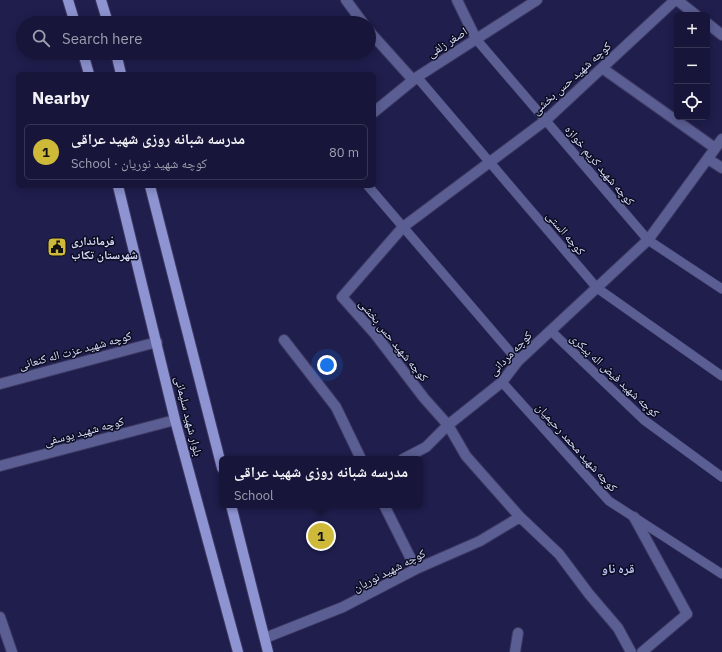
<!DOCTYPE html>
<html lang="en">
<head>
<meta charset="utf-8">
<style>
  body { margin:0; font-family:"IBM Plex Sans","Noto Naskh Arabic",sans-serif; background:#201f42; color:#f1f3f6 }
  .controls { position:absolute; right:12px; top:12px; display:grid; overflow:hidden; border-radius:6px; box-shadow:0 2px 10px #0003 }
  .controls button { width:36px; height:36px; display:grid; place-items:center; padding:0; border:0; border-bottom:1px solid #363554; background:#17163a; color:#f1f3f6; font:20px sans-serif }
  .you { position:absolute; left:327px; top:365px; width:14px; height:14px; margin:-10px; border:3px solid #fff; border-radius:50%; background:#1a73e8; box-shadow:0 0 0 6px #1a73e833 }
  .badge { display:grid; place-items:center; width:26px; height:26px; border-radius:50%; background:#ceb938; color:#111; font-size:13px; font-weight:700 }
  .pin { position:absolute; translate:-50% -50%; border:2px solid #fff; box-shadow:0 1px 4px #0006 }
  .popup { position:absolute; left:219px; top:456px; width:204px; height:52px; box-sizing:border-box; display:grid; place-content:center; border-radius:6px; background:#17163a; filter:drop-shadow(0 1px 3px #0005); font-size:13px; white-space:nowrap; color:#9e9faf }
  .popup b { font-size:15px; color:#f1f3f6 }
  .popup::after { content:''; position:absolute; left:50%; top:100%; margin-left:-8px; border:8px solid transparent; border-top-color:#17163a }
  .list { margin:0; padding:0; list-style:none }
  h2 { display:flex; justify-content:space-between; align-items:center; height:52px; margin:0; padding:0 16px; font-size:17px }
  h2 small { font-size:13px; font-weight:400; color:#9e9faf }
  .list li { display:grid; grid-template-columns:26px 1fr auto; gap:12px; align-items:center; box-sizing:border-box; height:56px; margin:0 8px 8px; padding:0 8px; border:1px solid #363554; border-radius:6px }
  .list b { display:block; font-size:15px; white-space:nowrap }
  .list p { margin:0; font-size:13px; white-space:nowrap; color:#9e9faf }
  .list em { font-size:13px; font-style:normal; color:#9e9faf }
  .icon { flex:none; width:22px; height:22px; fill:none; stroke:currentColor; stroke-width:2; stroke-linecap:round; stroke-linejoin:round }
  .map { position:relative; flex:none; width:722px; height:652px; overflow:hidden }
  .search { position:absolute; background:#17163a; box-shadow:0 2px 10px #0003; left:16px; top:16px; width:360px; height:44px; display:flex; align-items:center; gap:10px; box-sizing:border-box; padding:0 14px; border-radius:22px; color:#9e9faf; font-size:15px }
  .panel { position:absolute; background:#17163a; box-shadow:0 2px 10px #0003; left:16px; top:72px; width:360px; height:116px; border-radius:6px }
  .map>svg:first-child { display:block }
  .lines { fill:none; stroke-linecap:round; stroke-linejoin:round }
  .service-casing { stroke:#3d3862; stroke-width:10 }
  .minor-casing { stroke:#3d3862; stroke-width:12 }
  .primary-casing { stroke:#3d3862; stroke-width:12 }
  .service { stroke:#5a5e93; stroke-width:9 }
  .minor { stroke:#5a5e93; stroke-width:10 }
  .primary { stroke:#8e93d2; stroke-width:10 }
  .labels { text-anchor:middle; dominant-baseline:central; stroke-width:3; stroke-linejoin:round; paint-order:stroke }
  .street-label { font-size:12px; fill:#dadefd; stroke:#0b0c20 }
  .poi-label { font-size:12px; font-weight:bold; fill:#dadefd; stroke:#0b0c20; text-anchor:start }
  .neighbourhood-label { font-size:13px; font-weight:bold; fill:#c1c7f7; stroke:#0b0c20 }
</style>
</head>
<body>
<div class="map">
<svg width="722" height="652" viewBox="0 0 722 652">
  <rect width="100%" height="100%" fill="#1f1e4d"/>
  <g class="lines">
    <g class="service-casing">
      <path id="service" d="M476,39L648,240L722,289
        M417,77L597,288L722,376
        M368,186L518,361
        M551,331L644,420L722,477
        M502,382L609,501L722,574"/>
    </g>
    <g class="minor-casing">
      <path id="minor" d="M346,0L363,23
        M457,0L476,39
        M677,0L696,15
        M707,23L722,35
        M369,31L413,80
        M602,68L715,148
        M374,112L417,77L537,0
        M708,159L722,168
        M284,340L336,407L361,459
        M0,384L157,342
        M403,459L426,447L448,425L502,382L518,361L648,240L722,139
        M0,466L175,420
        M384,505L416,569
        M634,517L687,614L642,652
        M0,617L12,652
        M265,638L343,607L416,569L480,541L520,517
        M515,652L518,633
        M631,652L618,628L589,594L559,554L520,517L466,456L448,425L424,398L375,334L342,297L403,227L546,120L675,0"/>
    </g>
    <g class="primary-casing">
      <path id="primary" d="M68,0L75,23
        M101,0L108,23
        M83,53L89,74
        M116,53L121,74
        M118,186L175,420L238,652
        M150,186L222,468
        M231,505L268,652"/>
    </g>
    <use href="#service" class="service"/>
    <use href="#minor" class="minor"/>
    <use href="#primary" class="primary"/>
  </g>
  <defs>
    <g id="civic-square" transform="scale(1)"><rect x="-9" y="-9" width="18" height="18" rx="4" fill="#ceb938" stroke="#0b0c20"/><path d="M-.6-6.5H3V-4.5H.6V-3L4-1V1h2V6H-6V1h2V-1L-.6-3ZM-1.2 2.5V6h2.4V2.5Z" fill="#111"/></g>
  </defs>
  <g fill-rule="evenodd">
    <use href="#civic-square" x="57" y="247"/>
  </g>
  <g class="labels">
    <g class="street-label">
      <text transform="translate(447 42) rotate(-33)">اصغر زلفی</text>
      <text transform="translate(571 78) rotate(-42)">کوچه شهید حس بخشی</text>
      <text transform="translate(600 165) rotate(50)">کوچه شهید کریم خوازه</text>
      <text transform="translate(566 233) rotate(50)">کوچه الستی</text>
      <text transform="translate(394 340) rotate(51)">کوچه شهید حس بخشی</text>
      <text transform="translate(75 350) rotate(-15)">کوچه شهید عزت اله کنعانی</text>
      <text transform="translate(510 353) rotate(-46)">کوچه مردانی</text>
      <text transform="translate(615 375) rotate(43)">کوچه شهید فیض اله پیکری</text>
      <text transform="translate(189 416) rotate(76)">بلوار شهید سلیمانی</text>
      <text transform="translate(84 431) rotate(-15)">کوچه شهید یوسفی</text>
      <text transform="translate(577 447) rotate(48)">کوچه شهید محمد رحیمیان</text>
      <text transform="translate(389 570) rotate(-27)">کوچه شهید نوریان</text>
    </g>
    <g class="poi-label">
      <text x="71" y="240">فرمانداری<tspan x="71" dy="14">شهرستان تکاب</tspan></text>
    </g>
    <g class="neighbourhood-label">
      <text x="618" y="568">قره ناو</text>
    </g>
  </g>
</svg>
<div class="controls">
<button>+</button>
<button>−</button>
<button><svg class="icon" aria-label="locate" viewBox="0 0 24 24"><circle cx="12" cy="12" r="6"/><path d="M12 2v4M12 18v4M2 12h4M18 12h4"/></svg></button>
</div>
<div class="you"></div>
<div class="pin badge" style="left:321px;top:536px">1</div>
<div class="popup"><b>مدرسه شبانه روزی شهید عراقی</b>School</div>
<div class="search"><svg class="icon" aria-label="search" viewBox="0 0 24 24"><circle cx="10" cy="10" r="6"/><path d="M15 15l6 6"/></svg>Search here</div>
<section class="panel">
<h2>Nearby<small></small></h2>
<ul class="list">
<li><span class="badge">1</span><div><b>مدرسه شبانه روزی شهید عراقی</b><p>School · کوچه شهید نوریان</p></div><em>80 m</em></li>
</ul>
</section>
</div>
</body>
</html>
